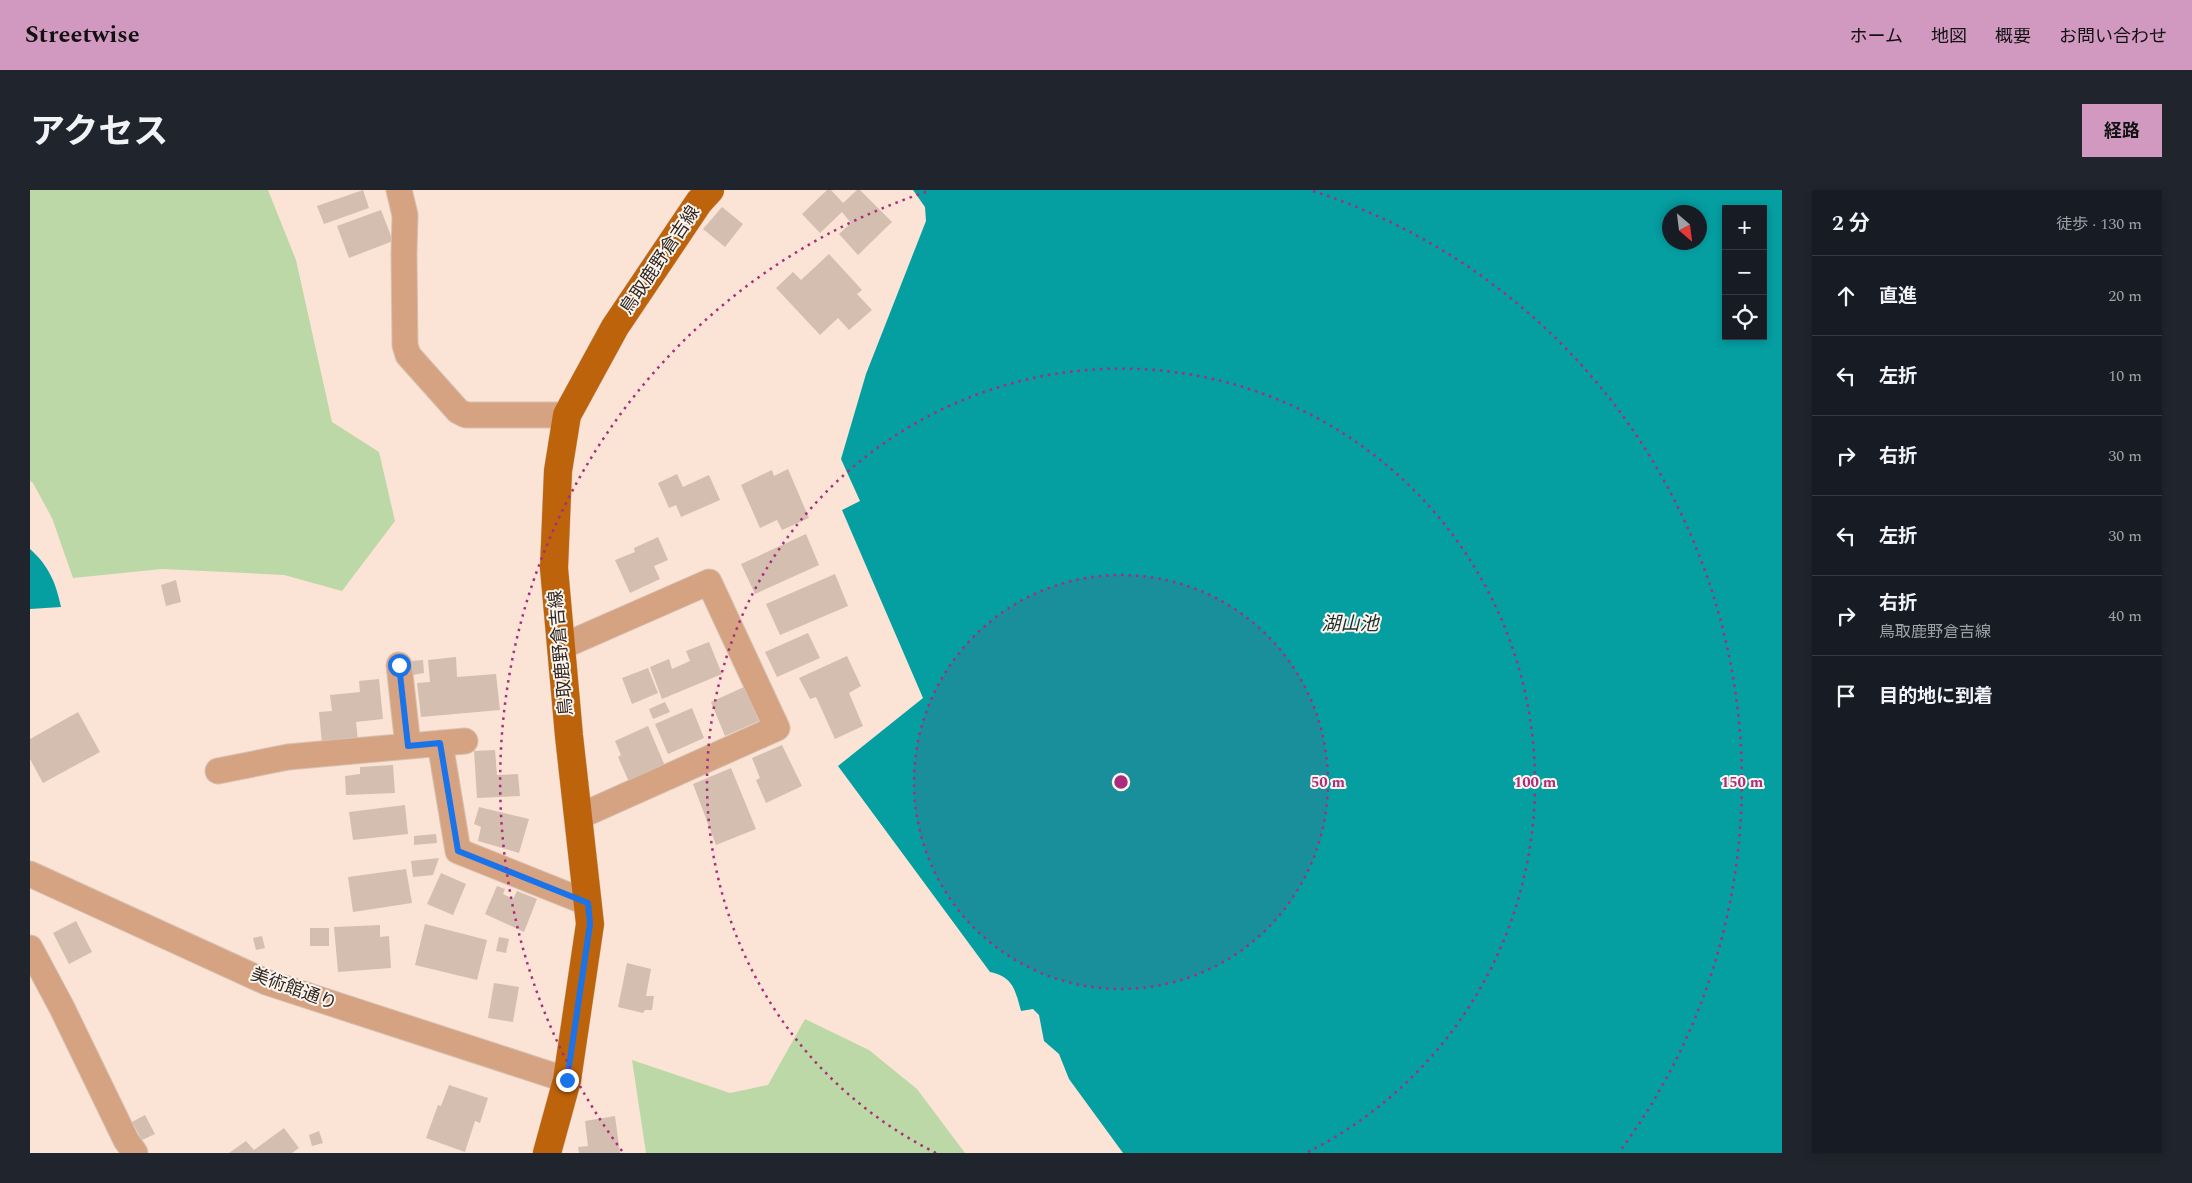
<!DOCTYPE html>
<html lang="ja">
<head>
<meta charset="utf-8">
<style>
  body { margin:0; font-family:Spectral,"Noto Sans JP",serif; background:#20242c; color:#f1f3f6 }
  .controls { position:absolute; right:15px; top:15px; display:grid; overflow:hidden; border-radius:0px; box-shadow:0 2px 8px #0003 }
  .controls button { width:45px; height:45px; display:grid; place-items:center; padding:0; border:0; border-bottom:1px solid #363941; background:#171b24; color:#f1f3f6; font:25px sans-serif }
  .compass { position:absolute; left:1632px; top:15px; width:45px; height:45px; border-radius:50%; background:#171b24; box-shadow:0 2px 8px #0003; rotate:152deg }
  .stop { position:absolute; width:15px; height:15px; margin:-11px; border:4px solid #1a73e8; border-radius:50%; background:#fff }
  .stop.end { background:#1a73e8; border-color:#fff; box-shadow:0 1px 5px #0008 }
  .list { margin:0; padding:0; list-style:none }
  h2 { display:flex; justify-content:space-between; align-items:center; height:65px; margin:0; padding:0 20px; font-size:21px }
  h2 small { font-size:16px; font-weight:400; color:#9ea1a6 }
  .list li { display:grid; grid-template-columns:32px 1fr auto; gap:15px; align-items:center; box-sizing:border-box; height:80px; padding:0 20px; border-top:1px solid #363941 }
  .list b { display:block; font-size:19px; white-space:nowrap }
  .list p { margin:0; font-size:16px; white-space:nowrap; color:#9ea1a6 }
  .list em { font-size:16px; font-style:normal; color:#9ea1a6 }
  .icon { flex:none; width:28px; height:28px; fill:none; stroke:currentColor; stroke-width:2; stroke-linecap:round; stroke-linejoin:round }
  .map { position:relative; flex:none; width:1752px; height:963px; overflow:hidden; border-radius:0px }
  header { display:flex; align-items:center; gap:30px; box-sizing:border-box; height:70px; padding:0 25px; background:#d199c0; color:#111 }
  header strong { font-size:24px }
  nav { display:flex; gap:28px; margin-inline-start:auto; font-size:18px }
  .intro { display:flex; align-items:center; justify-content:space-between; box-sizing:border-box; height:120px; padding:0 30px }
  h1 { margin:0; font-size:35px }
  .button { padding:12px 22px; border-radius:0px; background:#d199c0; color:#111; font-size:18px; font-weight:700 }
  main { display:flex; gap:30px; padding:0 30px }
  aside { flex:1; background:#171b24; border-radius:0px; box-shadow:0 2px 8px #0003 }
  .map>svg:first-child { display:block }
  .green { fill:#bcd8a7 }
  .water { fill:#059ea1; fill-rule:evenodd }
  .building { fill:#d4beb0 }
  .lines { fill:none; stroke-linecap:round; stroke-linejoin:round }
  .minor-casing { stroke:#d6c2b5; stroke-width:27 }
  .primary-casing { stroke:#d6c2b5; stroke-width:29 }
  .minor { stroke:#d5a381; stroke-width:25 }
  .primary { stroke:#bc630b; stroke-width:28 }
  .route { stroke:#1a73e8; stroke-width:6 }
  .ring { fill:none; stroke:#a92c7e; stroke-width:2.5; stroke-dasharray:2.5 5 }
  .labels { text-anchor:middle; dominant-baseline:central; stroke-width:4; stroke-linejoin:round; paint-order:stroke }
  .street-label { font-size:18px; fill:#2f2721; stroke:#fef4ee }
  .water-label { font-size:19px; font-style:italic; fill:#1a3030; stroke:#fef4ee }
  .centre { fill:#a92c7e; stroke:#fef4ee; stroke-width:2.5 }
  .ring-label { font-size:15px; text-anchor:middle; font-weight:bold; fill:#a92c7e; stroke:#fef4ee; stroke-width:4; stroke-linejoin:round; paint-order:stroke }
</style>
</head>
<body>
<header>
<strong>Streetwise</strong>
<nav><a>ホーム</a><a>地図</a><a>概要</a><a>お問い合わせ</a></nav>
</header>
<div class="intro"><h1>アクセス</h1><a class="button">経路</a></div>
<main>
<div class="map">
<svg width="1752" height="963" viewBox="0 0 1752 963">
  <rect width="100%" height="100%" fill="#fbe4d5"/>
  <path class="green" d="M0,0H238L266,70L302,232L349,262L365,331L312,401L254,385L132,379L43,388L22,328L3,293L0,291Z
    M775,829L839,860L887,899L935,963H616L602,870L700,903L738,895Z"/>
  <path class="water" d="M883,0H1752V963H1093L1039,889L1029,864L1014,851L1009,825L1003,819L991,821C985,799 983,787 960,782L808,576L893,508L812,320L830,311L811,269L836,184L896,31L895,17ZM1696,19H1733V146H1696ZM1640,22H1670V52H1640Z
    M0,359C19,376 26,393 31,417L0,419Z"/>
  <path class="building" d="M333,0L339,18L294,34L287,16Z
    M797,0H801L813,13L827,0H830L862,32L828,65L809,44L821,33L812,22L790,43L772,24Z
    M692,17L713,34L695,57L673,39Z
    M351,20L363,51L319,68L307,36Z
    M799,64L832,100L827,104L842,120L819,140L808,128L790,145L746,98L763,82L771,90Z
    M758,279L779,328L752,340L747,330L730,338L711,295L742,280L744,286Z
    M647,284L653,297L679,285L690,310L651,327L646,315L639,318L628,293Z
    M776,344L789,375L725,404L711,374Z
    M628,347L638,370L624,376L630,389L600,403L585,370L605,362L604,358Z
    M805,384L818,416L750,445L736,414Z
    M146,390L151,412L136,416L131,395Z
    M778,443L790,468L747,487L735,462Z
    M679,452L692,484L632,509L620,477L639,469L642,479L660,471L656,461Z
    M817,466L831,496L819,503L833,536L805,549L786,507L780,509L769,488Z
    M426,467L427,487L466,484L470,520L391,527L387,493L400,492L398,470Z
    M393,470L394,483L383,485L381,471Z
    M618,478L628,503L602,514L592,488Z
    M349,489L353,529L326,532L328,550L292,554L289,522L302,521L300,505L330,502L329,491Z
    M714,497L729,531L695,546L681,512Z
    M635,512L640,522L623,529L619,519Z
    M662,518L674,548L638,564L625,534Z
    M48,522L70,562L13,593L0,569V549Z
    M618,536L635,576L599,592L588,567L591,565L585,551Z
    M752,555L772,596L736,613L726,590L730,588L722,568Z
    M465,560L467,585L488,584L490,606L447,608L444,561Z
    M363,575L365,603L316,605L315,586L330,584V577Z
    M701,578L726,639L686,655L663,594Z
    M375,615L378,644L323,650L319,622Z
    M449,617L499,629L489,663L448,651L451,637L444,634Z
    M406,644L407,653L384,655V646Z
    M409,668L403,685L383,687L381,671Z
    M376,679L382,713L323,722L318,687Z
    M411,683L436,694L423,725L397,714Z
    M467,696L475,699L473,704L483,709L487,701L507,709L494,742L455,724Z
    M46,731L62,762L39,774L23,743Z
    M395,734L457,750L447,790L385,775Z
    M350,735V747L359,746L361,778L308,782L304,737Z
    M280,738H299V756H280Z
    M232,746L235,758L226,760L223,748Z
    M469,747L479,749L476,763L466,761Z
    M597,773L621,779L616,806H624L622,820H615L613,823L588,817Z
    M464,793L489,797L483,832L458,828Z
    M419,895L458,908L450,933L445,931L435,962L396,948L408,915L411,916Z
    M115,925L125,944L112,950L102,932Z
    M585,926L590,963H549L548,957L558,956L555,931Z
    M254,938L269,958L262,963H199L216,951L224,960Z
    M289,941L293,953L282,956L279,945Z"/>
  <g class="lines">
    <g class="minor-casing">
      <path id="minor" d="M369,0L375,25L374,64L375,155L378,165L428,221L436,225H537
        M531,457L679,392L747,538L548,627
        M369,475L378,556
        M410,553L428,661L558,713
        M188,581L258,567L435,551
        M0,684L236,792L537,890
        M0,758L32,818L96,950L105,963"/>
    </g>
    <g class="primary-casing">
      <path id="primary" d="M517,963L537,890L560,734L539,546L524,378L528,281L537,225L585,137L669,12L680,0"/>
    </g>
    <use href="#minor" class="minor"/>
    <use href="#primary" class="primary"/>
  </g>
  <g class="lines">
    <path class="route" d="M369,475L378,556L410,553L428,661L558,713L560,734L537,890"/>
  </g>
  <circle cx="1091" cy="592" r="207" fill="#a92c7e" fill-opacity=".12"/>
  <g class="ring">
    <circle cx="1091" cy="592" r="207"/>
    <path d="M906 963A414 414 0 1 1 1276 963"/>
    <path d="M592 961A621 621 0 0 1 899 1M1283 1A621 621 0 0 1 1590 961"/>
  </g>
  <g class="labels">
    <g class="street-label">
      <text transform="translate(630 70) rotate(-56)">鳥取鹿野倉吉線</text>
      <text transform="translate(531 463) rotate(-95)">鳥取鹿野倉吉線</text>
      <text transform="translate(264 799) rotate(20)">美術館通り</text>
    </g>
    <g class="water-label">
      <text x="1320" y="434">湖山池</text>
    </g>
  </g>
  <circle cx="1091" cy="592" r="8" class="centre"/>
  <g class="ring-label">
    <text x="1298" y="597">50 m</text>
    <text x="1505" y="597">100 m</text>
    <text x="1712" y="597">150 m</text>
  </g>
</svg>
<div class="controls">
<button>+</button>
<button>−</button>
<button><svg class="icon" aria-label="locate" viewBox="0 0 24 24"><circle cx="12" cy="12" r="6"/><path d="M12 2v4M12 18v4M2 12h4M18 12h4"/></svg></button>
</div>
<svg class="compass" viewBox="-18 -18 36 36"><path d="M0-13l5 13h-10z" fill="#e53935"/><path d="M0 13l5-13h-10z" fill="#9ea1a6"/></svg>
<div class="stop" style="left:369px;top:475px"></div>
<div class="stop end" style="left:537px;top:890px"></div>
</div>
<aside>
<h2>2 分<small>徒歩 · 130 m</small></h2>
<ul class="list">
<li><svg class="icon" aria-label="ahead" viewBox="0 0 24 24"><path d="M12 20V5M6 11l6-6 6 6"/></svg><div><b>直進</b></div><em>20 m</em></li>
<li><svg class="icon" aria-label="left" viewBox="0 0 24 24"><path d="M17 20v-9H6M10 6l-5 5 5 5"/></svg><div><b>左折</b></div><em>10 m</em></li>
<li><svg class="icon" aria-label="right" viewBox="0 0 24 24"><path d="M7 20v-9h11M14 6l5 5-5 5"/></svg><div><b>右折</b></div><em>30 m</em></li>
<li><svg class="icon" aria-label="left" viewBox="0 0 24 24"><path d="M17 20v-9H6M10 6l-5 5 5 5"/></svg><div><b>左折</b></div><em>30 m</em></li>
<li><svg class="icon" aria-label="right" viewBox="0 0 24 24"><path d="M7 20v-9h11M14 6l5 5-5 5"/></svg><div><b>右折</b><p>鳥取鹿野倉吉線</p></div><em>40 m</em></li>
<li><svg class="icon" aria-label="arrive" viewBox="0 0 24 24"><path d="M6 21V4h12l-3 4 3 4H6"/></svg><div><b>目的地に到着</b></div></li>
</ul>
</aside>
</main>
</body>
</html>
